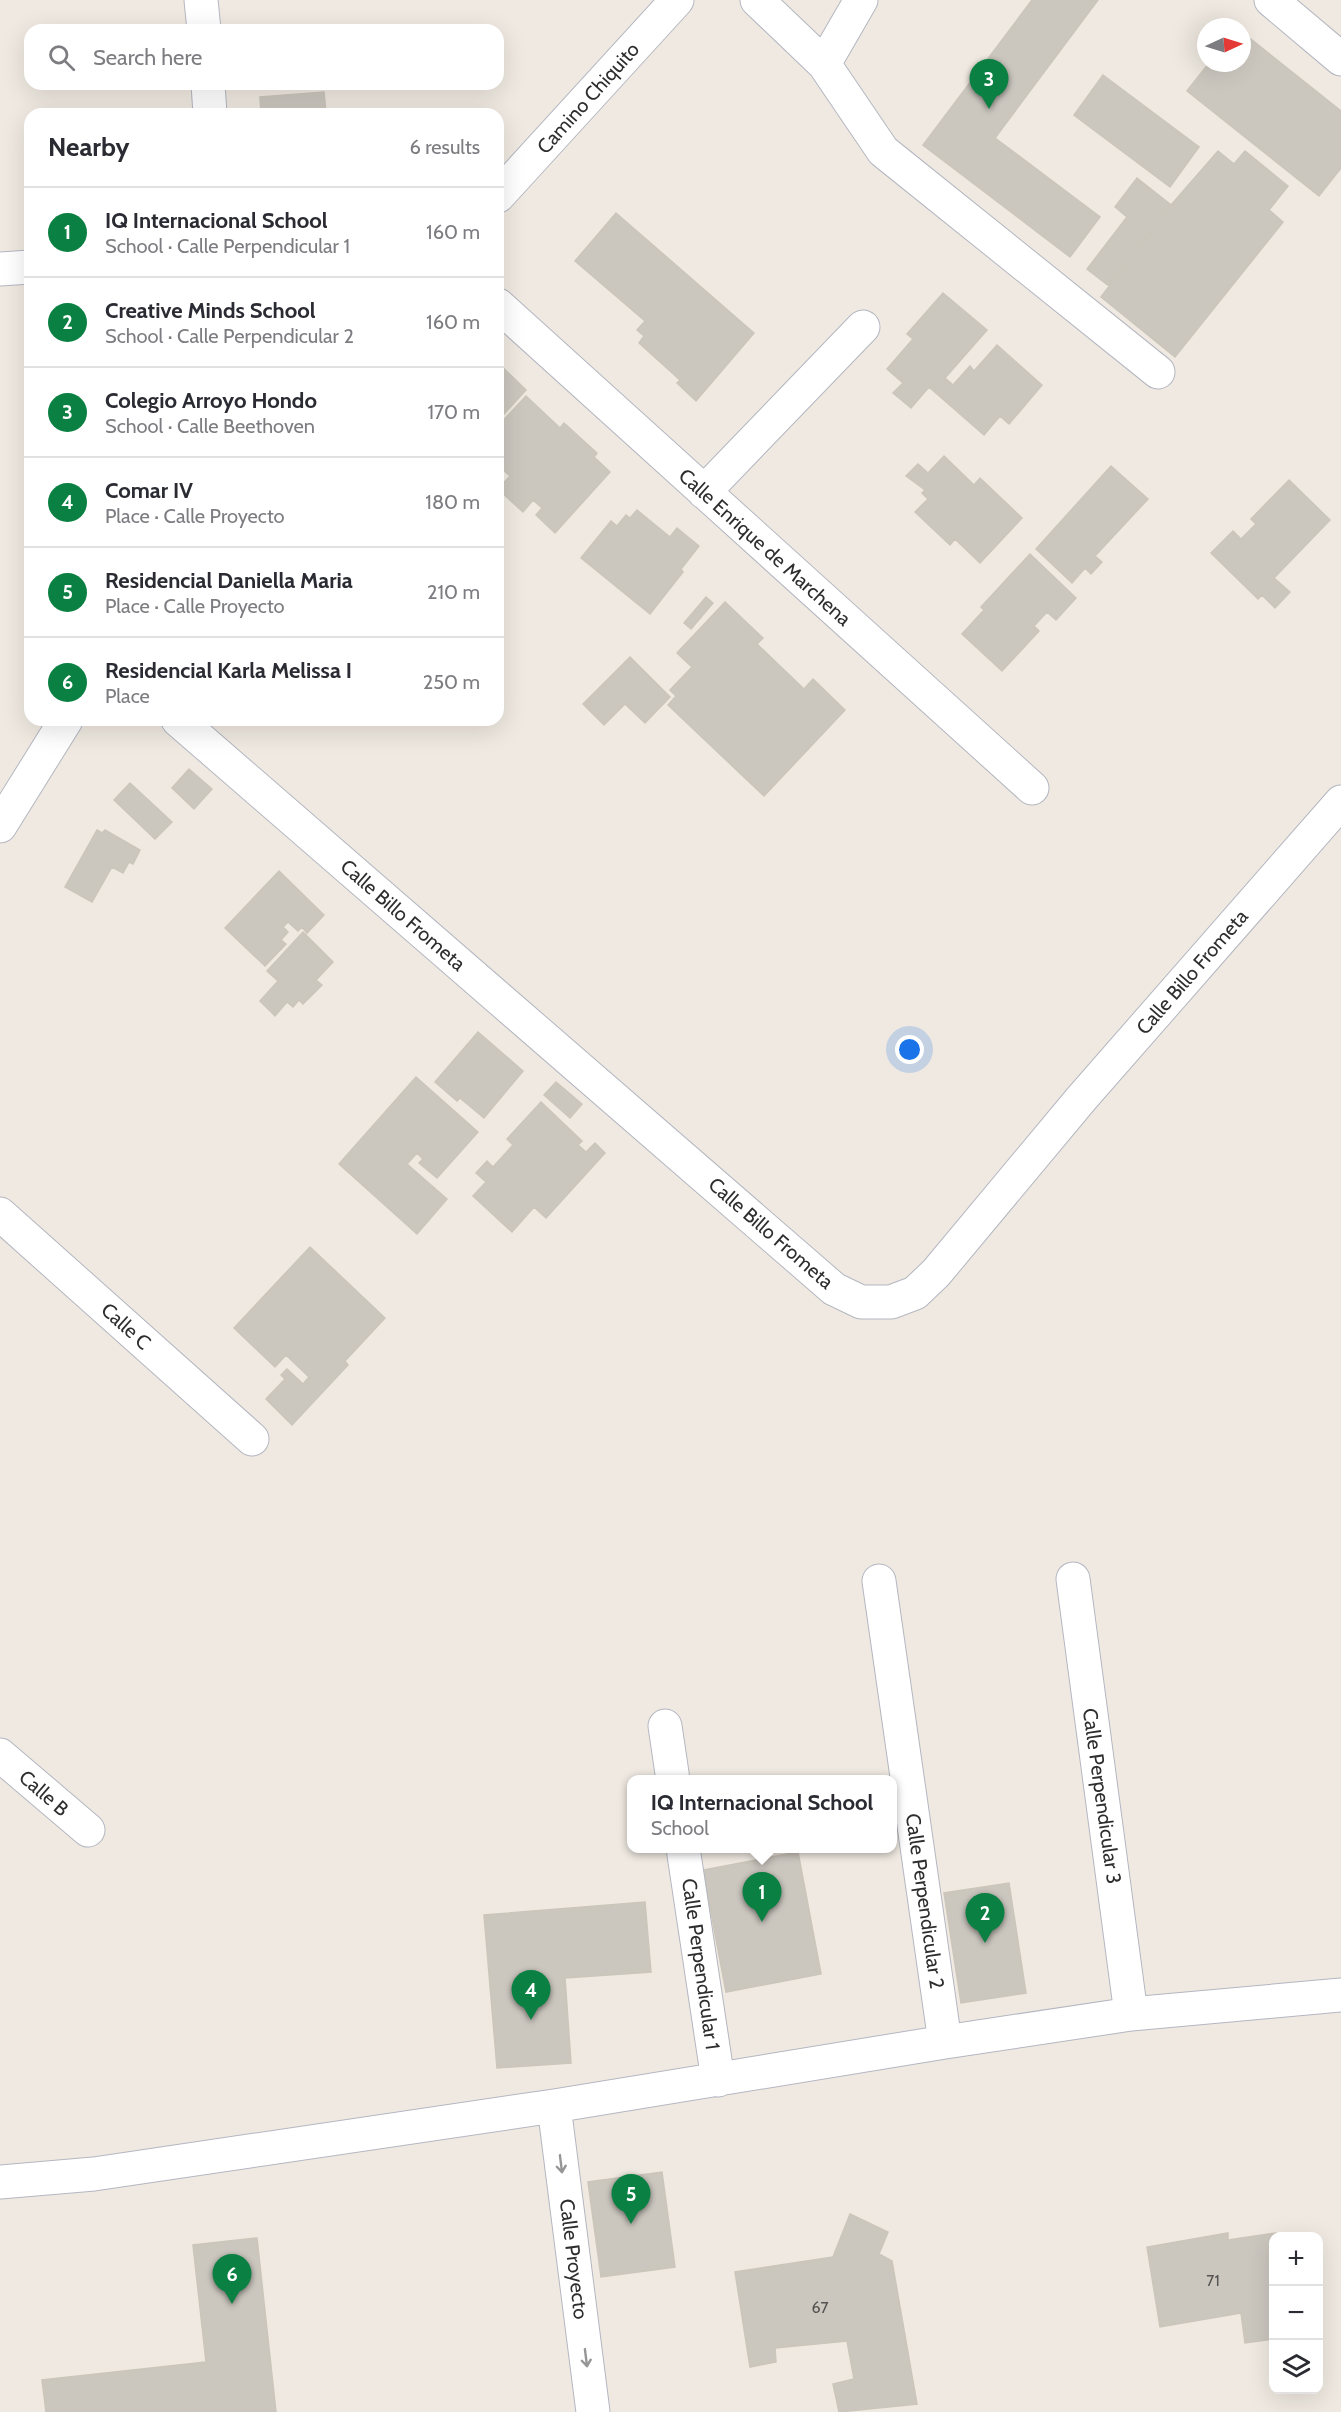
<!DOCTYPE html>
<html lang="en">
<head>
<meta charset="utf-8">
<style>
  body { margin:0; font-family:Cabin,sans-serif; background:#f7f7f7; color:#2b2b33 }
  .controls { position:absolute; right:18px; bottom:18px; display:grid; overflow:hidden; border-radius:12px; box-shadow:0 6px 24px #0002 }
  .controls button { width:54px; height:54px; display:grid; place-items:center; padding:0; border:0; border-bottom:2px solid #e1e1e2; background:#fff; color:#2b2b33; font:30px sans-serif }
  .compass { position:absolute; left:1197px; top:18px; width:54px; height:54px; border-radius:50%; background:#fff; box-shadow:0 6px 24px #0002; rotate:86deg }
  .you { position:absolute; left:910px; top:1050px; width:21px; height:21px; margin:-15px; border:4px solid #fff; border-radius:50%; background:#1a73e8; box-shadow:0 0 0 9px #1a73e833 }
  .badge { display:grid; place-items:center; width:39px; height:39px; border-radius:50%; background:#0b8043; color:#fff; font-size:20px; font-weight:700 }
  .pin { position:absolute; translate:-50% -50px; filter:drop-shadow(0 2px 3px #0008) }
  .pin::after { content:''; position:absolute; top:32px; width:21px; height:18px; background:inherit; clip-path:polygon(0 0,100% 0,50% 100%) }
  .popup { position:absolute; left:627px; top:1775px; width:270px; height:78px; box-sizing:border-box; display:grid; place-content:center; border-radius:12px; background:#fff; filter:drop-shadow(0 2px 4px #0005); font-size:20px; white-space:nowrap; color:#7c7c81 }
  .popup b { font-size:22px; color:#2b2b33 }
  .popup::after { content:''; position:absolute; left:50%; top:100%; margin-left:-12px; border:12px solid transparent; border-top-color:#fff }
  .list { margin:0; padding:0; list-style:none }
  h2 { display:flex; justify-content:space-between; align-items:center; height:78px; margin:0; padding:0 24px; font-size:26px }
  h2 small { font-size:20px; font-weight:400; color:#7c7c81 }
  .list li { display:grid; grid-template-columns:39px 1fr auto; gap:18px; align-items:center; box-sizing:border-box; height:90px; padding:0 24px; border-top:2px solid #e1e1e2 }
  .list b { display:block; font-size:22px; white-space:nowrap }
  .list p { margin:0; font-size:20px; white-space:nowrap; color:#7c7c81 }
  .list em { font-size:20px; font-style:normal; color:#7c7c81 }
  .icon { flex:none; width:33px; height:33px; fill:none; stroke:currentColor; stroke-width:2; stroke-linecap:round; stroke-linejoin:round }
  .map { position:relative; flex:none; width:1341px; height:2412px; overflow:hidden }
  .search { position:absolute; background:#fff; box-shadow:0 6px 24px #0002; left:24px; top:24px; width:480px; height:66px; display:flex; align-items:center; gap:15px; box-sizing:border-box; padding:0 21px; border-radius:18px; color:#7c7c81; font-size:22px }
  .panel { position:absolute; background:#fff; box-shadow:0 6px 24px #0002; left:24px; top:108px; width:480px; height:618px; border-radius:18px }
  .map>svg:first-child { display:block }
  .building { fill:#cbc7bf; stroke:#cbc5ba; stroke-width:1.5 }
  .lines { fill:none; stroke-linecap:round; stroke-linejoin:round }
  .street-casing { stroke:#b4b7c1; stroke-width:35 }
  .secondary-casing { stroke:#b4b7c1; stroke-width:35 }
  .street { stroke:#fff; stroke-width:33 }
  .secondary { stroke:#fff; stroke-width:33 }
  .oneway { stroke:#969696 }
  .labels { text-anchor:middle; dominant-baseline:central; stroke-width:4.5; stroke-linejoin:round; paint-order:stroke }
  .number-label { font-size:16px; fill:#555452 }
  .street-label { font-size:20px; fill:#2e2e2e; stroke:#fff }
</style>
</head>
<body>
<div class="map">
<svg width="1341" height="2412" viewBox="0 0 1341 2412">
  <rect width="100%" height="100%" fill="#efe9e1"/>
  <path class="building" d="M1032,0H1098L995,138L1100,217L1070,257L923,145Z
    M1242,32L1341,111V168L1319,196L1187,91L1209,63H1242Z
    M1103,75L1199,147L1170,187L1074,115Z
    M324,92L326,114H261L260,97Z
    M1218,151L1234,164L1245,151L1288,186L1269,210L1283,222L1175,357L1101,297L1171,205Z
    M1137,178L1171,205L1109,286L1087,269L1127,217L1115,207Z
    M616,213L754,333L696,401L677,383L680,380L639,343L644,336L637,330L645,321L575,261Z
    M943,293L987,330L945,378L953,385L970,366L974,371L997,345L1042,385L1009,424L1000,416L984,435L929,387L911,408L893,393L903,383L887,369L913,339L907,334Z
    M498,363L526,390L504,414L498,408Z
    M526,396L560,428L564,423L597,453L594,457L610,472L555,533L536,515L542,508L533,500L523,512L498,489L510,476L498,465V426Z
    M944,456L974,485L980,478L1022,518L980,563L955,539L950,545L915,512L928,499L922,493L925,490L906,476L918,464L928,473Z
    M1111,466L1148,499L1095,556L1102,562L1091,574L1085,568L1072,583L1036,549Z
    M1289,480L1330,520L1274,578L1290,592L1275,608L1262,595L1258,599L1211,553L1233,531L1241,539L1256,524L1251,519Z
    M637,510L670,537L677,528L699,546L681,569L683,572L650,614L581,558L611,521L617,526L626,515L630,518Z
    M1030,554L1076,598L1056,620L1047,612L1034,626L1039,631L1002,671L962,634L984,610L981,607Z
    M706,597L713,603L691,629L684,623Z
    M725,602L763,638L757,644L804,689L813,679L845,710L764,796L668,705L676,696L670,690L692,667L677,653Z
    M630,657L670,697L645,723L625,704L604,725L583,704Z
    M189,769L212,789L194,809L172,788Z
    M130,783L172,822L155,839L114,800Z
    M97,830L102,833L105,830L140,850L133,864L129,862L123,873L112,867L92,902L65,887Z
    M279,871L324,915L307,933L302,927L298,931L288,922L283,927L288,932L281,940L286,944L265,966L225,928Z
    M303,932L333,962L316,980L322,985L303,1004L299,1000L293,1007L287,1002L275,1016L260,1001L278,981L267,971Z
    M478,1032L523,1071L484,1118L460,1098L457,1101L435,1082Z
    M416,1077L478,1132L437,1178L419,1163L423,1159L417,1153L407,1164L447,1199L417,1234L339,1164Z
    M556,1082L582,1104L570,1118L544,1095Z
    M541,1102L582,1141L578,1145L586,1152L595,1143L605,1153L546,1218L534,1207L512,1232L473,1196L486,1182L476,1173L487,1161L493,1167L513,1145L507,1139Z
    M310,1247L385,1318L345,1361L348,1365L292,1425L266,1399L285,1379L281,1375L287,1369L303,1384L309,1377L286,1355L275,1367L234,1328Z
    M798,1852L821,1974L726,1992L703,1870Z
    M1009,1883L1026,1993L961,2003L944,1893Z
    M645,1902L651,1972L565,1978L571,2063L497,2068L484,1915Z
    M662,2172L675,2267L601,2277L588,2182Z
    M850,2214L888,2232L879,2254L892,2261L917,2404L839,2412L833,2384L854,2379L847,2341L775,2348L776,2362L750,2367L735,2272L833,2257Z
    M1228,2233V2240L1276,2233V2236H1274V2339L1245,2343L1241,2313L1160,2327L1147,2247Z
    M257,2238L276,2412H46L42,2380L206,2362L193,2245Z"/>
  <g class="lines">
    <g class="street-casing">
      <path id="street" d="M201,0L204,30
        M757,0L824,64L883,151L1158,372
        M1271,0L1341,59
        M824,64L861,0
        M208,84L210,114
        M0,269L30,267
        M498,305L1032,788
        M704,492L863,327
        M178,720L834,1289L861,1302H891L915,1293L936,1273L1081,1099L1341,802
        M0,1214L252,1439
        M1073,1579L1131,2014
        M879,1581L945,2042
        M665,1726L673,1780
        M0,1755L88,1830
        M683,1848L718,2080
        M554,2106L593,2412
        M0,2182L94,2174L554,2106L945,2042L1131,2014L1341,1995"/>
    </g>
    <g class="secondary-casing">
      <path id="secondary" d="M498,196L677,0
        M0,826L66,720"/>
    </g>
    <use href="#street" class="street"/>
    <use href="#secondary" class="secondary"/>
  </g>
  <defs><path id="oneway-shaft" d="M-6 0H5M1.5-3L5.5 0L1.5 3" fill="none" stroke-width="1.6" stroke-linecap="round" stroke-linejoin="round" transform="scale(1.5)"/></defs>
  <g class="oneway">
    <use href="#oneway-shaft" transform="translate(561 2164) rotate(83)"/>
    <use href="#oneway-shaft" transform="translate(586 2358) rotate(83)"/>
  </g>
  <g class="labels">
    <g class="number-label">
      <text x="1213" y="2280">71</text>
      <text x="820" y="2307">67</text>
    </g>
    <g class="street-label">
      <text transform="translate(588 98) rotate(-48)">Camino Chiquito</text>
      <text transform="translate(765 547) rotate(42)">Calle Enrique de Marchena</text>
      <text transform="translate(403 915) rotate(41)">Calle Billo Frometa</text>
      <text transform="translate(1192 972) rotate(-49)">Calle Billo Frometa</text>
      <text transform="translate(771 1233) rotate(41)">Calle Billo Frometa</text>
      <text transform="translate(126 1326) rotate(42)">Calle C</text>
      <text transform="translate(44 1793) rotate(41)">Calle B</text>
      <text transform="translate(1102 1796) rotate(82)">Calle Perpendicular 3</text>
      <text transform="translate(925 1901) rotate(82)">Calle Perpendicular 2</text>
      <text transform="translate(701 1964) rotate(82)">Calle Perpendicular 1</text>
      <text transform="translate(574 2259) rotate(83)">Calle Proyecto</text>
    </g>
  </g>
</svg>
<div class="controls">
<button>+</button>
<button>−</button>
<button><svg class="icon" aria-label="layers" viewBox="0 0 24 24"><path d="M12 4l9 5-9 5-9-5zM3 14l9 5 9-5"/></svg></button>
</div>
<svg class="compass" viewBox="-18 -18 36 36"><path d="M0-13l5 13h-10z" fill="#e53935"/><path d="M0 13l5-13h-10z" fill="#7c7c81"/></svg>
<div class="you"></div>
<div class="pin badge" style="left:762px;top:1922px">1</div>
<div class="popup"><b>IQ Internacional School</b>School</div>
<div class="pin badge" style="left:985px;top:1943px">2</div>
<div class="pin badge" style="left:989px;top:109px">3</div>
<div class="pin badge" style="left:531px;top:2020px">4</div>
<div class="pin badge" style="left:631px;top:2224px">5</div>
<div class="pin badge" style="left:232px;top:2304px">6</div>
<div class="search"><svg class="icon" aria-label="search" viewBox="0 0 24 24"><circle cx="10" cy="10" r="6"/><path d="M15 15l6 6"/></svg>Search here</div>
<section class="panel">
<h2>Nearby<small>6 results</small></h2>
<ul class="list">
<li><span class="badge">1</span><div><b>IQ Internacional School</b><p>School · Calle Perpendicular 1</p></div><em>160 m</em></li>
<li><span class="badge">2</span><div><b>Creative Minds School</b><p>School · Calle Perpendicular 2</p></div><em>160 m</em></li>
<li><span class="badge">3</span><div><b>Colegio Arroyo Hondo</b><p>School · Calle Beethoven</p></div><em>170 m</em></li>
<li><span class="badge">4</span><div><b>Comar IV</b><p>Place · Calle Proyecto</p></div><em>180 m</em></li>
<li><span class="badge">5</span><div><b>Residencial Daniella Maria</b><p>Place · Calle Proyecto</p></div><em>210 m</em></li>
<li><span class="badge">6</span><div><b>Residencial Karla Melissa I</b><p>Place</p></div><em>250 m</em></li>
</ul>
</section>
</div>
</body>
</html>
